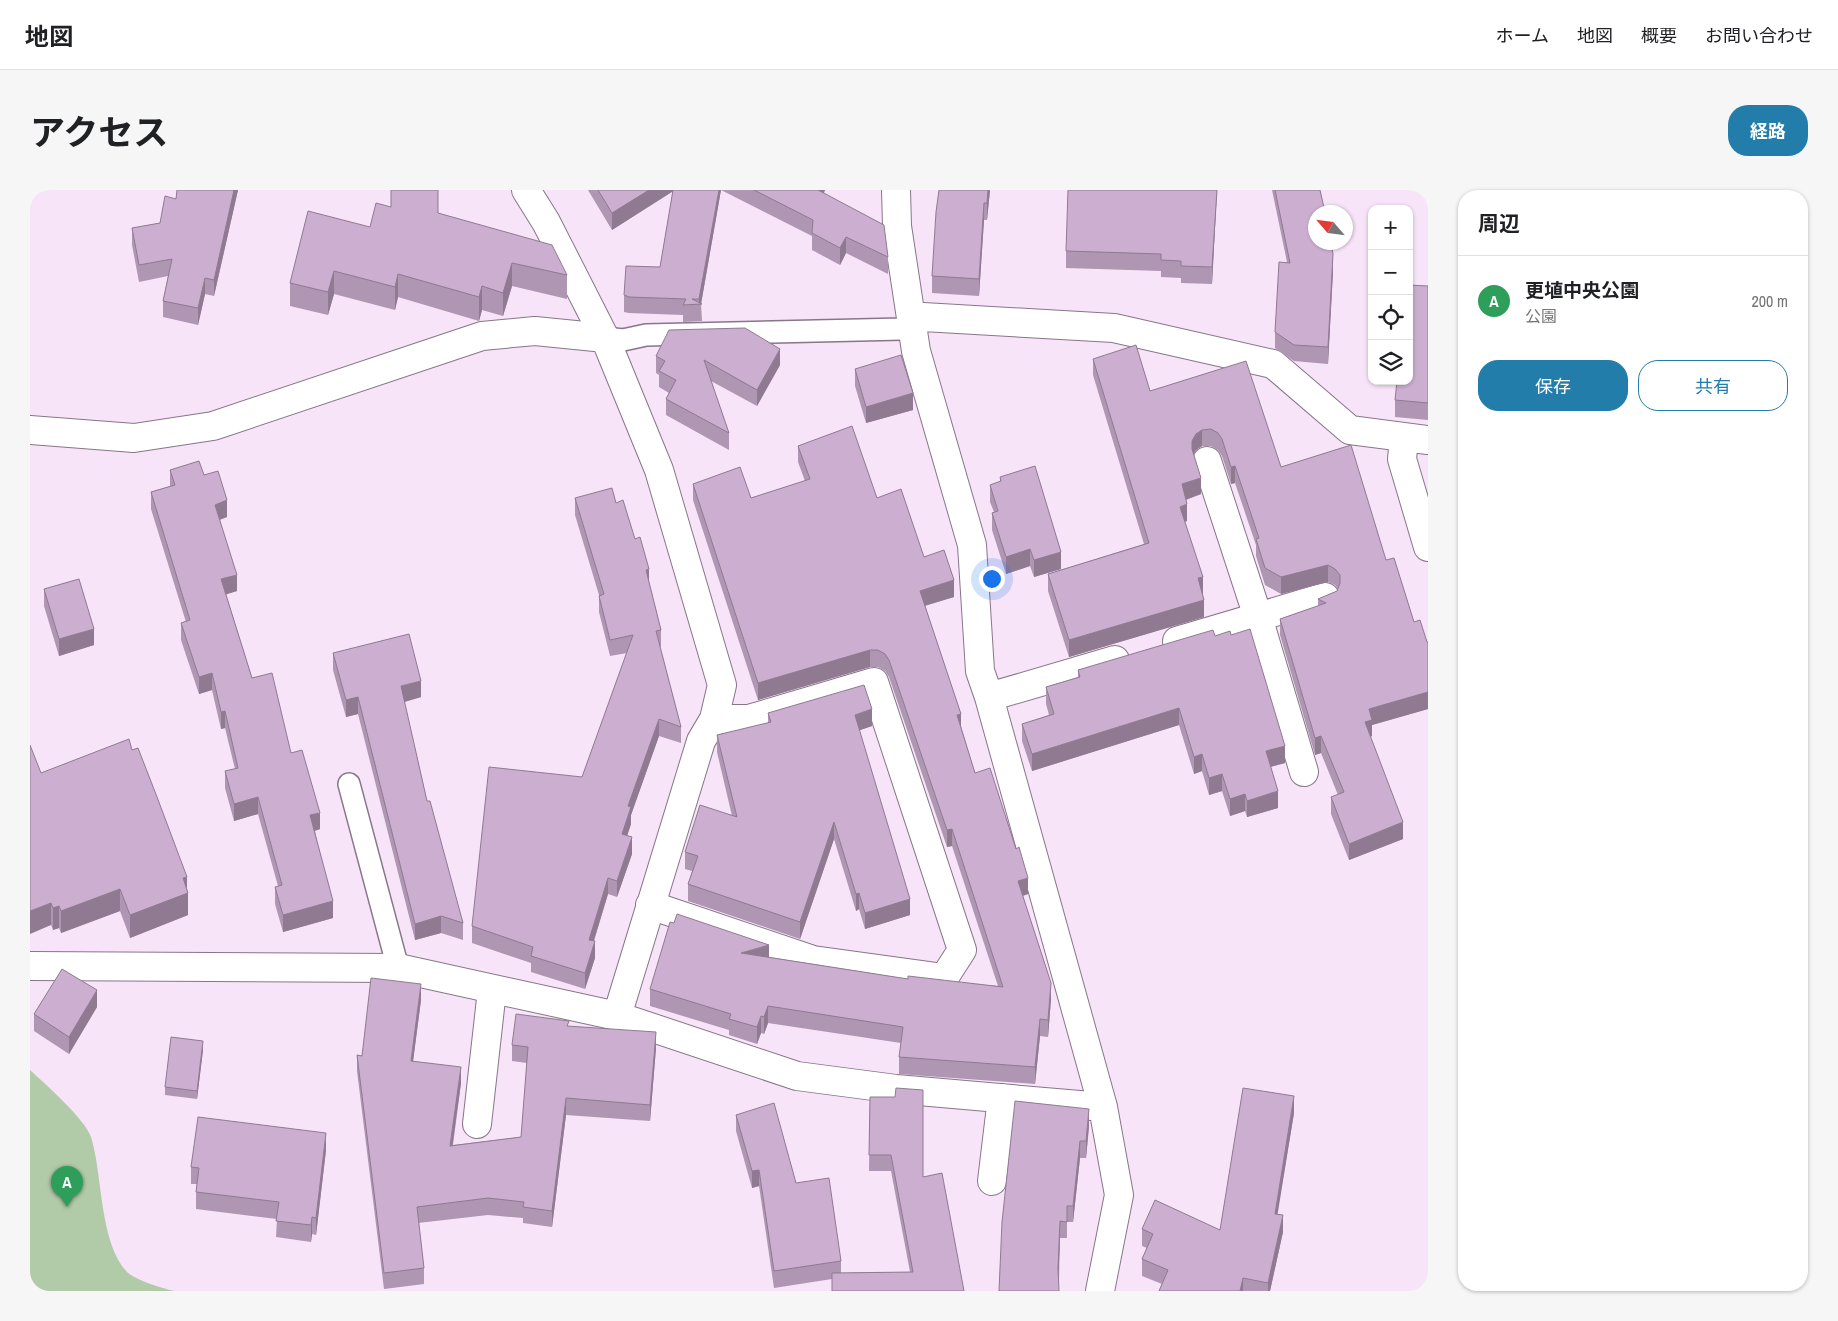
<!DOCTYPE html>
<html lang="ja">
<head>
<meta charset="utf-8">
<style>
  body { margin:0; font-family:"Archivo Narrow","Noto Sans JP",sans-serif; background:#f6f6f6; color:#202124 }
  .controls { position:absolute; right:15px; top:15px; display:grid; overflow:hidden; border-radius:10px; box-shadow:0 1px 4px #0004 }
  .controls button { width:45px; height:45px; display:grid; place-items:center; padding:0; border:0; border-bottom:1px solid #e0e0e0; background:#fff; color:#202124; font:25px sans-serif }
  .compass { position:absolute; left:1278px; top:15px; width:45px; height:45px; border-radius:50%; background:#fff; box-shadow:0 1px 4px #0004; rotate:298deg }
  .you { position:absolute; left:961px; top:388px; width:18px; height:18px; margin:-12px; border:4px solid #fff; border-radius:50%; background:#1a73e8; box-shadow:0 0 0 8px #1a73e833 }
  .badge { display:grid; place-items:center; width:32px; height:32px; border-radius:50%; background:#227dab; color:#fff; font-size:16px; font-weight:700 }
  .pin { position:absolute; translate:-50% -41px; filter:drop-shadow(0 1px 2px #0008) }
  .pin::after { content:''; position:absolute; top:26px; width:18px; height:15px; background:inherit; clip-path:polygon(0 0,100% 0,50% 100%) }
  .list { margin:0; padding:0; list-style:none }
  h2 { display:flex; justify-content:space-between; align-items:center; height:65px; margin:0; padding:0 20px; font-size:21px }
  h2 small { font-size:16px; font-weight:400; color:#757577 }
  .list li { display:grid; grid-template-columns:32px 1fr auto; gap:15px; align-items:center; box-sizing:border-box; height:90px; padding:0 20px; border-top:1px solid #e0e0e0 }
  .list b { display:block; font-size:19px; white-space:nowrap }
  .list p { margin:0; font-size:16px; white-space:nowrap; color:#757577 }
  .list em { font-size:16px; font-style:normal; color:#757577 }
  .actions { display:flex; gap:10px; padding:15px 20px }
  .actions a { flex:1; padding:11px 0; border:1px solid #227dab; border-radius:20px; text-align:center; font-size:18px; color:#227dab }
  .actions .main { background:#227dab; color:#fff }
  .icon { flex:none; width:28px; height:28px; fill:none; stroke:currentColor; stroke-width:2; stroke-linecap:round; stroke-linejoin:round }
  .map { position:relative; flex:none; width:1398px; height:1101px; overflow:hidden; border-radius:20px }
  header { display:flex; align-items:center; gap:30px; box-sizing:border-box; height:70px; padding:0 25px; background:#fff; border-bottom:1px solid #e0e0e0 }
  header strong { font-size:24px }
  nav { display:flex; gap:28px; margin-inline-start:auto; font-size:18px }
  .intro { display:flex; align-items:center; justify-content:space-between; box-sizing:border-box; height:120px; padding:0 30px }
  h1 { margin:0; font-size:35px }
  .button { padding:12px 22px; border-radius:20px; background:#227dab; color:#fff; font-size:18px; font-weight:700 }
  main { display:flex; gap:30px; padding:0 30px }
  aside { flex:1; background:#fff; border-radius:20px; box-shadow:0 1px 4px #0004 }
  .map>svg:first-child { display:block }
  .green { fill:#b1cba8 }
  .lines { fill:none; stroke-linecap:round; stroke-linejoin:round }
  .service-casing { stroke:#877688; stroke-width:24 }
  .minor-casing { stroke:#877688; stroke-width:30 }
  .service { stroke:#fff; stroke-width:21 }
  .minor { stroke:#fff; stroke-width:28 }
  .wall { fill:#af96b3 }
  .shaded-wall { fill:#8f7a92 }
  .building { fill:#ccaed0; stroke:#8f7a92 }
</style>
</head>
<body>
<header>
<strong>地図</strong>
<nav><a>ホーム</a><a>地図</a><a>概要</a><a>お問い合わせ</a></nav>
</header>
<div class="intro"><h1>アクセス</h1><a class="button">経路</a></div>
<main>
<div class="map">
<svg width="1398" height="1101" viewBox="0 0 1398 1101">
  <rect width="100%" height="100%" fill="#f7e4f8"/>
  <path class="green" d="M0,880C15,894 55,929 61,947C73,986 69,1052 97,1082C105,1090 134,1099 145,1101H0Z"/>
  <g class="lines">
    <g class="service-casing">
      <path id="service" d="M575,148L593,150L616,145L872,139L883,132
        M319,594L368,778"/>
    </g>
    <g class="minor-casing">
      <path id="minor" d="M496,0L516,32L575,148L629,280L692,495L684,529L671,551L587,826
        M866,0L867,36L886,161L942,355L950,481L959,507L1073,917L1089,1005L1070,1101
        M883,132L893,127L1084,138L1243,174L1320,240L1398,250
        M0,240L104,248L183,236L452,146L505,141L575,148
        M1374,248L1372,269L1398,357
        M1177,271L1228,427L1274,582
        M1147,451L1295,407
        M959,507L1085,470
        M620,715L783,770L914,788L932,760L844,492L719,529H684
        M0,776L368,778L587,826L767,886L866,899L1073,917
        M447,934L462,800
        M962,991L972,908"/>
    </g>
    <use href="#service" class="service"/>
    <use href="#minor" class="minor"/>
  </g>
  <path class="wall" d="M208,0L184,106L175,104L168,135L133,127V111L138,86L109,92L102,55V38L130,33L146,9Z
    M558,0H795L794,3L858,67V84L816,63L810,75L782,60V46L691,0L671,114L672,131L653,132V125L599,123L594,122V105L630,77L643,1L582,40Z
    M909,0H960L957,30H954L949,106L902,103V86Z
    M1187,0L1182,94L1151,93V88L1131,87V81L1036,78V61Z
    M1242,0H1290L1303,81L1298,174L1264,171L1245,158V142L1257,72Z
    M361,17L408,23L537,85V109L482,96L473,126L452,120L449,131L368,107L365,120L304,104L298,125L260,116V93L340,37Z
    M1398,96V230L1365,227V210Z
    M626,166L750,175L727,216L681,191L699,243V260L636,225V209L639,203L629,197V185L626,183Z
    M1063,169L1251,277L1356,370L1384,432L1397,452H1398V519L1342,535V546L1340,547L1373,649L1319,670L1301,624V607L1308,605L1291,563L1285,565L1250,445V429L1288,416V409L1307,401L1308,399L1305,395L1298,392L1251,404L1235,395L1226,366V355L1205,293L1201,294L1192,266L1188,260L1181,256H1172L1166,260L1164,264L1171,304L1156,310L1157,331L1155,332L1173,404L1174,427L1039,467L1018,401V384L1114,354L1063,185Z
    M825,179L883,220L836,233L825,196Z
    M768,256L847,308L894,367L924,407L895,416L945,583L998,704L993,706L1021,809L1018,847L1010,846L1005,894L869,884V867L871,853L738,833L734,844L731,843L727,854L699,845V840L620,816V799L739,767L878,789L968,796L922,656L917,657L859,487L855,481L848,477H840L728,510L663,310V294L721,308L775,291L768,272Z
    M140,280L174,285L197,327L190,330L207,401L196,404L222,488L261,563L290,639L285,641L303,728L253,742L245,714V697L248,696L228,624L204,631L195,598V581L205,579L195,538L191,539L182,500L169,504L151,450V433L156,432L121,319V302L140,296Z
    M970,287L1031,379L1004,387L1000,376L976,384L962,340V323L964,322L960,312V295L970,292Z
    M545,308L586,313L605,349L619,392L631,440V456L630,457L651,537V553L629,546L601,625V634L597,646L602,664L587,707L578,704L564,751L565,768L555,799L501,782V773L442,753V736L552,587L597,463L580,466L569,422V405L545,325Z
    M14,399L64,455L29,466L14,416Z
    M1185,446L1255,573L1240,577L1248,618L1217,627L1215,621L1200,626L1192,601L1179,605L1172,581L1164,584L1149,535L1002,581L992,551V534L1019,525L1016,514V497L1048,487V480Z
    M303,463L391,507L374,512L397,611L433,733V750L411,743L385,750L328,524L316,527L303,480Z
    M738,523L842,536L829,540L880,725L835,739L829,719L826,721L804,649L770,749L658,711V694L662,681L655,679V662L702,626L687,562V545L738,533Z
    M102,560L157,699L158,725L100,748L90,721L31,743L29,738L23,740L21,735L11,583Z
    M391,810L383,871L431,893L423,955L491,947L497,873L482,871V855L539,836L626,858L620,931L536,925L522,1037L493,1033V1028L458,1025L388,1033L394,1078V1094L354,1099L327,881V865L332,866Z
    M67,817L39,864L4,841V824Z
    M173,860L167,909L135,905V897Z
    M840,907L893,987L934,1101L802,1089L744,1098L729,996L722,998L706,941V925L766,993L811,1071V1083L880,1082L861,981H839Z
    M1264,923L1247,1024L1253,1042L1240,1101H1129L1132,1094L1112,1086V1069L1117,1058L1112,1056V1039L1190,1040Z
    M1059,936L1056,968H1050L1043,1032H1037V1048H1030L1029,1090L972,1032Z
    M296,960L286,1045L282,1044L281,1052L246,1047L247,1029L166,1019V1002L167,994H161V977Z"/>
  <path class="shaded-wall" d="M204,0H208L184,106V90Z
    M619,0H645L582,40V23Z
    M689,0H691L671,114H669V109Z
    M787,0H795L787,16Z
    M958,0H960L957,30V13Z
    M1187,0L1182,94V77Z
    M954,13V30L949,106V89Z
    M816,47V63L810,75V58Z
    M1303,64V81L1298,174V157Z
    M482,73V96L473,126V103Z
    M304,81V104L298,125V102Z
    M368,84V107L365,120V97Z
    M175,88V104L168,135V118Z
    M452,96V120L449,131V107Z
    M750,159V175L727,216V200Z
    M883,203V220L836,233V217Z
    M1172,240V256L1166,260L1162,267V251L1166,244Z
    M1205,276V293L1201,294V277Z
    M1171,288V304L1152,311V294Z
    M197,310V327L185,331V315Z
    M1157,314V331L1150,333V317Z
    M1000,359V376L976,384V367Z
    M1031,362V379L1004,387V370Z
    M1298,375V392L1251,404V387Z
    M619,379V396L616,380Z
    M207,385V401L191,406V389Z
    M1173,387V404L1168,405V388Z
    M924,390V407L890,417V401Z
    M1174,410V427L1039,467V450Z
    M64,439V455L29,466V449Z
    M840,460V477L728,510V493Z
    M182,483V500L169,504V487Z
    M391,491V507L371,513V496Z
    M1398,502V519L1342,535V546L1335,549V532L1339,519Z
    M328,507V524L316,527V510Z
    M1149,518V535L1002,581V564Z
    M842,519V536L825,542V525Z
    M195,521V538L191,539V522Z
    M931,524V541L927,525Z
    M629,529V546L601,625V634L592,661V644L598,616Z
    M1291,546V563L1285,565V548Z
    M1255,556V573L1236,578V561Z
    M1172,564V581L1164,584V567Z
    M1192,584V601L1179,605V588Z
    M1248,601V618L1217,627V611Z
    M1215,604V621L1200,626V609Z
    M228,607V624L204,631V614Z
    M290,623V639L280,642V625Z
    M804,632V649L770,749V732Z
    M1373,632V649L1319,670V654Z
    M922,639V656L917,657V640Z
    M602,647V664L587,707V691Z
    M157,687V703H158V725L100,748V725L153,688Z
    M578,688V704L559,766V750Z
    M998,688V704L988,707V691Z
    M90,699V721L31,743V721Z
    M829,703V719L826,721V704Z
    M880,709V725L835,739V723Z
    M303,711V728L253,742V725Z
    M21,713V735L0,744V721Z
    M29,716V738L23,740V718Z
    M411,726V743L385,750V734Z
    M565,751V768L555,799V783Z
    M739,755V772L711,763Z
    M1021,793V809L1018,847V830Z
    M391,794V810L381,887V871Z
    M67,800V817L39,864V847Z
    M738,816V833L734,844V827Z
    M731,826V843L727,854V837Z
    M1010,829V846L1005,894V877Z
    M626,842V858L620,931V915Z
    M173,851V860L167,909V901Z
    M431,877V893L420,972V956Z
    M1264,906V923L1245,1040V1024Z
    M536,908V925L522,1037V1021Z
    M1059,919V936L1056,968V951Z
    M296,943V960L286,1045V1028Z
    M1050,951V968L1043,1032V1016Z
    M729,980V996L722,998V981Z
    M1253,1025V1042L1240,1101H1238V1093Z
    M282,1027V1044L281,1052V1035Z
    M1030,1031V1048L1028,1095V1078Z
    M1213,1088V1101H1210Z"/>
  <path class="building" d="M147,0H204L184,90L175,88L168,118L133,111L142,69L109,75L102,38L130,33L135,6L146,9Z
    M361,0H408V23L522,55L537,85L482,73L473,103L452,96L449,107L368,84L365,97L304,81L298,102L260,93L278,21L340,37L346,13L361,17Z
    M568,0H619L582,23Z
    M643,0H689L669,109H662L672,114L653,115L656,109L599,107L594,105L596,76L630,77Z
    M724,0H788L854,35L858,67L816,47L810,58L782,43L783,30Z
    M909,0H958L957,13H954L949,89L902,86L906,22Z
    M1038,0H1187L1182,77L1151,76V71L1131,70V64L1036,61Z
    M1245,0H1290L1295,22H1286V52H1301L1303,64L1298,157L1264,155L1245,142L1249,72L1260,73Z
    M1379,95L1398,96V213L1365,210L1367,191H1379Z
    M715,138L750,159L727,200L674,170L699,243L636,209L646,190L629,181L635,171L626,166L639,140Z
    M1106,155L1120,201L1216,171L1251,277L1321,255L1356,370L1364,368L1384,432L1390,430L1397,452H1398V502L1339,519L1342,530L1335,532L1373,632L1319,654L1301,607L1314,602L1291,546L1285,548L1250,429L1296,413L1288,409L1307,401L1310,393V385L1305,379L1298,375L1251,387L1235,378L1226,349L1229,348L1205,276L1201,277L1192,249L1188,243L1181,239L1172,240L1166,244L1162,251V259L1171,288L1152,294L1157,314L1150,317L1173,387L1168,388L1174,410L1039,450L1018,384L1119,353L1063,169Z
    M871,165L883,203L836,217L825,179Z
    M822,236L847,308L871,299L894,367L914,360L924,390L890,401L931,524L927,525L945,583L960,578L986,659L989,657L998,688L988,691L1021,793L1018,830L1010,829L1005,877L869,867L873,837L738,816L734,827L731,826L727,837L699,829L701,824L620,799L640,732L644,733L647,724L739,755L711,763L878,789V786L973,797L922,639L917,640L859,470L855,464L848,460H840L728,493L663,294L710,277L721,308L780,289L768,256Z
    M169,271L174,285L188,281L197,310L185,315L207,385L191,389L222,488L242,483L261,563L272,560L290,623L280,625L303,711L253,725L245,697L252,695L228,607L204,614L195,581L208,578L195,521L191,522L182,483L169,487L151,433L160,430L121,302L145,295L140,280Z
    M1005,276L1031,362L1004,370L1000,359L976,367L962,323L968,321L960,295L971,291L970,287Z
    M582,298L586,313L593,310L605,349L610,347L619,379L616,380L631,440L626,441L651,537L629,529L598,616L601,617L592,644L602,647L587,691L578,688L559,750L565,751L555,783L501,766L503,757L442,736L459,577L552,587L603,445L580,450L569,406L574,404L545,308Z
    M49,389L64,439L29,449L14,399Z
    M1220,439L1255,556L1236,561L1248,601L1217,611L1215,604L1200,609L1192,584L1179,588L1172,564L1164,567L1149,518L1002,564L992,534L1024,524L1016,497L1050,487L1048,480L1183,440L1185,446L1200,441L1201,445Z
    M379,444L391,491L371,496L397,611H400L433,733L411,726L385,734L328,507L316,510L303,463Z
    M834,495L842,519L825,525L880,709L835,723L829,703L826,704L804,632L770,732L658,694L668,666L655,662L670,615L707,627L687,545L741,532L738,523Z
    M99,549L102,560L108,558L127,607L157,687L153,688L158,703L100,725L90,699L31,721L29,716L23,718L21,713L0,721V555L11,583Z
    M32,779L67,800L39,847L4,824Z
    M341,788L391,794L381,871L431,877L420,956L491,947L498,857L482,855L486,824L539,831L537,836L626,842L620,915L536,908L522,1021L493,1017L494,1012L458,1008L387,1017L394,1078L354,1083L327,865L332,866Z
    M141,847L173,851L167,901L135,897Z
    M866,898L893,900V987L912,983L934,1101H802V1083L883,1082L861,965H839L840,907H865Z
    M1213,898L1264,906L1245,1024L1253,1025L1238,1093L1213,1088L1210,1101H1129L1138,1080L1112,1069L1123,1044L1112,1039L1125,1010L1190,1040Z
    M985,911L1059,919L1056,951H1050L1043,1016H1037V1032L1030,1031L1028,1078L1029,1101H969L972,1032Z
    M744,913L766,993L799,988L811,1071L744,1081L729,980L722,981L706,925Z
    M168,927L296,943L286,1028L282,1027L281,1035L246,1031L249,1012L166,1002L169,978L161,977Z"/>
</svg>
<div class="controls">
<button>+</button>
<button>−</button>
<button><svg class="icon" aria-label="locate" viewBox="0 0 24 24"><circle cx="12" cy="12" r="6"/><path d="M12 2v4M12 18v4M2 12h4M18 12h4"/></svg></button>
<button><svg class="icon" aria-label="layers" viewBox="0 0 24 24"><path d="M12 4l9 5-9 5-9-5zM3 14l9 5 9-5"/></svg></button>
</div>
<svg class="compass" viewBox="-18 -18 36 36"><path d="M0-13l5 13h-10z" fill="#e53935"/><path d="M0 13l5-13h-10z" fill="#757577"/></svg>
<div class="you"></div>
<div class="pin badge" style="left:37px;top:1017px;background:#2e9e5b">A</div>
</div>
<aside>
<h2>周辺<small></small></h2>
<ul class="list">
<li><span class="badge" style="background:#2e9e5b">A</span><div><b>更埴中央公園</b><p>公園</p></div><em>200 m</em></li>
</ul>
<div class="actions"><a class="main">保存</a><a>共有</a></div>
</aside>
</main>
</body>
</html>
